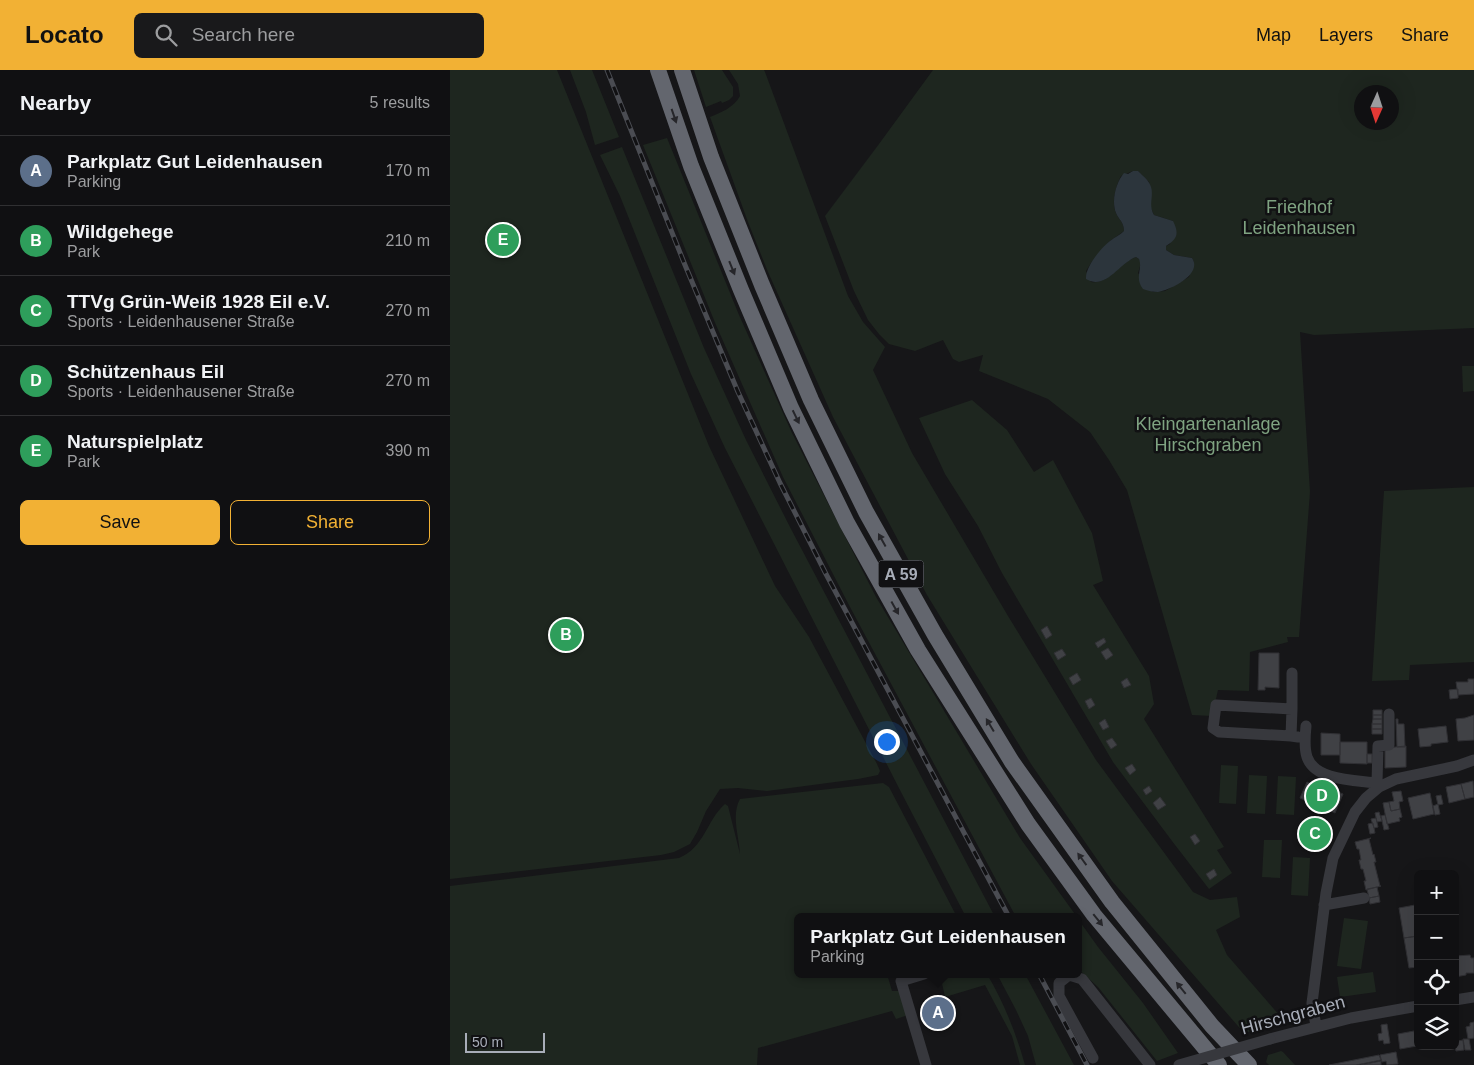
<!DOCTYPE html>
<html lang="en">
<head>
<meta charset="utf-8">
<style>
  body { margin:0; font-family:Arial,sans-serif; background:#19191b; color:#f1f3f6 }
  .controls { position:absolute; right:15px; bottom:15px; display:grid; overflow:hidden; border-radius:8px; box-shadow:0 5px 20px #0002 }
  .controls button { width:45px; height:45px; display:grid; place-items:center; padding:0; border:0; border-bottom:1px solid #303032; background:#101012; color:#f1f3f6; font:25px sans-serif }
  .compass { position:absolute; left:904px; top:15px; width:45px; height:45px; border-radius:50%; background:#101012; box-shadow:0 5px 20px #0002; rotate:183deg }
  .scale { position:absolute; left:15px; bottom:12px; width:80px; box-sizing:border-box; padding-left:5px; border:2px solid #a8adb8; border-top:0; font-size:14px; line-height:18px; white-space:nowrap; color:#a8adb8; -webkit-text-stroke:4px #111113; paint-order:stroke }
  .you { position:absolute; left:436px; top:671px; width:18px; height:18px; margin:-12px; border:4px solid #fff; border-radius:50%; background:#1a73e8; box-shadow:0 0 0 8px #1a73e833 }
  .badge { display:grid; place-items:center; width:32px; height:32px; border-radius:50%; background:#f2b134; color:#fff; font-size:16px; font-weight:700 }
  .pin { position:absolute; translate:-50% -50%; border:2px solid #fff; box-shadow:0 1px 5px #0006 }
  .popup { position:absolute; left:344px; top:843px; width:288px; height:65px; box-sizing:border-box; display:grid; place-content:center; border-radius:8px; background:#101012; filter:drop-shadow(0 1px 4px #0005); font-size:16px; white-space:nowrap; color:#9c9d9f }
  .popup b { font-size:19px; color:#f1f3f6 }
  .popup::after { content:''; position:absolute; left:50%; top:100%; margin-left:-10px; border:10px solid transparent; border-top-color:#101012 }
  .list { margin:0; padding:0; list-style:none }
  h2 { display:flex; justify-content:space-between; align-items:center; height:65px; margin:0; padding:0 20px; font-size:21px }
  h2 small { font-size:16px; font-weight:400; color:#9c9d9f }
  .list li { display:grid; grid-template-columns:32px 1fr auto; gap:15px; align-items:center; box-sizing:border-box; height:70px; padding:0 20px; border-top:1px solid #303032 }
  .list b { display:block; font-size:19px; white-space:nowrap }
  .list p { margin:0; font-size:16px; white-space:nowrap; color:#9c9d9f }
  .list em { font-size:16px; font-style:normal; color:#9c9d9f }
  .actions { display:flex; gap:10px; padding:15px 20px }
  .actions a { flex:1; padding:11px 0; border:1px solid #f2b134; border-radius:8px; text-align:center; font-size:18px; color:#f2b134 }
  .actions .main { background:#f2b134; color:#111 }
  .icon { flex:none; width:28px; height:28px; fill:none; stroke:currentColor; stroke-width:2; stroke-linecap:round; stroke-linejoin:round }
  .map { position:relative; flex:none; width:1024px; height:995px; overflow:hidden }
  header { display:flex; align-items:center; gap:30px; box-sizing:border-box; height:70px; padding:0 25px; background:#f2b134; color:#111 }
  header strong { font-size:24px }
  nav { display:flex; gap:28px; margin-inline-start:auto; font-size:18px }
  .search { width:350px; height:45px; background:#19191b; display:flex; align-items:center; gap:12px; box-sizing:border-box; padding:0 18px; border-radius:8px; color:#9c9d9f; font-size:19px }
  main { display:flex }
  aside { flex:1; background:#101012 }
  .map>svg:first-child { display:block }
  .green { fill:#1e261f; fill-rule:evenodd }
  .water { fill:#2c353c }
  .building { fill:#404145; stroke:#303034 }
  .lines { fill:none; stroke-linecap:round; stroke-linejoin:round }
  .minor { stroke:#37383d; stroke-width:11 }
  .highway { stroke:#63666e; stroke-width:16 }
  .rail-casing { stroke:#4a4c52; stroke-width:5 }
  .rail { stroke:#111113; stroke-width:3; stroke-dasharray:9; stroke-linecap:butt }
  .minor-bridge { stroke:#37383d; stroke-width:11 }
  .oneway { fill:#26262a }
  .labels { text-anchor:middle; dominant-baseline:central; stroke-width:5; stroke-linejoin:round; paint-order:stroke }
  .shield { fill:#111113; stroke:#7b7e86; stroke-width:1 }
  .shield-label { font-size:16px; font-weight:bold; fill:#a8adb8 }
  .park-label { font-size:18px; fill:#7fa381; stroke:#111113 }
  .street-label { font-size:18px; fill:#a8adb8; stroke:#111113 }
</style>
</head>
<body>
<header>
<strong>Locato</strong>
<div class="search"><svg class="icon" aria-label="search" viewBox="0 0 24 24"><circle cx="10" cy="10" r="6"/><path d="M15 15l6 6"/></svg>Search here</div>
<nav><a>Map</a><a>Layers</a><a>Share</a></nav>
</header>
<main>
<aside>
<h2>Nearby<small>5 results</small></h2>
<ul class="list">
<li><span class="badge" style="background:#5c6f8a">A</span><div><b>Parkplatz Gut Leidenhausen</b><p>Parking</p></div><em>170 m</em></li>
<li><span class="badge" style="background:#2e9e5b">B</span><div><b>Wildgehege</b><p>Park</p></div><em>210 m</em></li>
<li><span class="badge" style="background:#2e9e5b">C</span><div><b>TTVg Grün-Weiß 1928 Eil e.V.</b><p>Sports · Leidenhausener Straße</p></div><em>270 m</em></li>
<li><span class="badge" style="background:#2e9e5b">D</span><div><b>Schützenhaus Eil</b><p>Sports · Leidenhausener Straße</p></div><em>270 m</em></li>
<li><span class="badge" style="background:#2e9e5b">E</span><div><b>Naturspielplatz</b><p>Park</p></div><em>390 m</em></li>
</ul>
<div class="actions"><a class="main">Save</a><a>Share</a></div>
</aside>
<div class="map">
<svg width="1024" height="995" viewBox="0 0 1024 995">
  <rect width="100%" height="100%" fill="#161618"/>
  <path class="green" d="M0,0H107L259,376L325,516L359,567L427,694L430,701L428,705L408,709L317,721L288,718L270,719L256,741L247,762L240,774L224,782L211,785L0,809Z
    M120,0H142L169,67L145,75L136,42Z
    M244,0H272L283,17V26L279,30L272,33L271,31L256,37Z
    M279,0H314L315,2L398,226L413,252L435,277L423,300L462,383L558,546L646,690L743,822L760,830L787,827L790,847L766,860L777,885L836,953L794,963L662,811L581,694L477,525L383,347L318,202L298,152L260,47C272,42 283,38 290,26L288,14Z
    M483,0H1024V258L864,265L850,262L860,422L849,567H837L838,572L800,582L799,621L768,620L762,646L742,645L677,420L659,390L640,362L598,329L529,301L533,285L509,292L503,289L493,270L465,281L439,274L429,264L418,250L404,221L375,146L429,74ZM912,22H942V52H912ZM683,101H688L699,112L701,138L704,145L723,151L720,174L716,176V180L724,185L742,188L744,192L739,207L715,221L703,222L688,203L691,193L689,189L686,187C670,192 659,215 641,212L636,201L641,193L660,171L674,161C674,152 669,150 666,143C661,131 666,116 671,106Z
    M217,68L289,245L342,363L426,527L570,768L627,847H566L400,537L333,407L266,255L193,75Z
    M172,77L254,278L296,370L341,459L545,847H516L451,722L275,378L241,304L170,126L150,85Z
    M1012,296H1024V321L1013,322Z
    M522,330L557,360L584,402L603,390L642,463L653,511L643,515L699,606L704,634L694,649L774,777L767,780L782,803L759,819L722,771L663,692L552,503L528,456L495,404L469,348Z
    M1024,417V592L960,595L959,610L922,611L934,421Z
    M771,695L788,696L786,734L769,733Z
    M799,705L817,706L815,744L797,743Z
    M828,706L846,707L844,745L826,744Z
    M433,713L439,717L507,847H348V904H437L442,921H451L458,945L446,949L442,941L308,978L307,995H0V816L229,788C255,777 256,751 275,734L278,736L290,784C289,766 281,745 290,729Z
    M814,770H832L830,808L812,807Z
    M843,787L860,788L858,826L841,825Z
    M894,848L918,851L911,899L887,896Z
    M628,849L648,877L693,933L728,983L707,991L648,917L628,899Z
    M923,902L926,922L890,927L887,907Z
    M490,904H537C554,933 566,963 575,995H570L562,966L535,915L495,927Z
    M547,904H575L624,995H586L578,966L566,940Z
    M831,981L833,982L845,995H819L816,992L818,985Z"/>
  <path class="water" d="M683,101H688C693,106 699,110 701,117C704,126 698,135 704,145L723,151C729,163 728,169 716,176V180L724,185L742,188C753,204 721,220 708,222C703,222 698,221 693,219C684,207 693,200 689,189L686,187C669,193 656,221 636,209C635,197 651,178 660,171C665,167 670,165 674,161C674,152 669,150 666,143C661,131 666,112 674,103L678,104Z"/>
  <path class="building" d="M597,556L602,565L596,569L591,560Z
    M654,568L656,572L648,578L645,573Z
    M658,578L663,585L656,590L651,582Z
    M612,579L616,585L608,590L604,583Z
    M809,583H829V618L815,617V620H808Z
    M627,603L631,610L623,615L619,608Z
    M677,608L681,615L674,618L671,612Z
    M1018,609H1024V624L1008,625L1006,612H1018Z
    M1008,619V628L1000,629L999,620Z
    M641,628L645,635L639,639L635,631Z
    M923,640H932V645H923Z
    M923,645H932V649H923Z
    M1024,645V670L1008,671L1006,649L1015,648Z
    M655,649L659,657L653,660L649,653Z
    M923,649H932V654H922Z
    M946,649H948V654H954L955,677H947Z
    M922,654H932V659H922Z
    M996,656L998,672L981,674V676L970,677L968,659Z
    M922,659H932V664H922Z
    M871,663L890,664V685H871Z
    M662,668L667,675L661,679L656,671Z
    M890,672H917V694L890,693Z
    M956,676V697L935,698V678Z
    M917,684H922V693H917Z
    M682,694L686,700L680,705L675,698Z
    M1023,711L1024,727L1015,729L1011,714Z
    M857,712L862,714L861,716L867,719L869,714L893,724L885,743L850,728Z
    M1011,714L1015,729L999,733L996,717Z
    M699,716L702,721L696,725L693,720Z
    M951,721L953,731L949,732L950,739L941,741L939,732L944,731L942,722Z
    M980,723L984,744L963,749L958,728Z
    M991,725L993,734L988,735L986,726Z
    M710,727L716,735L708,740L703,733Z
    M939,732L941,741L950,739L952,747L949,748L950,751L937,754L933,733Z
    M988,734L990,744L985,745L983,736Z
    M929,742L932,751L927,752L925,743Z
    M935,745L939,759L934,760L931,746Z
    M926,748L928,757L924,758L921,749Z
    M865,753L877,758L873,767L876,768L873,775L854,768L858,759L862,760Z
    M923,753L925,763L920,764L918,754Z
    M745,764L750,771L745,775L740,767Z
    M921,768L919,769L923,785L924,784L926,792H924L930,816H931L916,820L914,811H916L913,799H911L909,790H911L909,779H907L905,772Z
    M764,799L767,805L760,810L756,804Z
    M927,817L929,826L919,828L917,819Z
    M929,826L930,832L920,834L919,828Z
    M965,835L968,852V866L954,868L949,838Z
    M968,866V897L959,898L954,868Z
    M1020,885L1021,888H1024V903H1016V905L1005,907L1006,886Z
    M1024,952V968L1018,969L1016,957L1020,956V953Z
    M937,954L940,973L934,974L933,970L929,971L928,964L932,963L931,955Z
    M964,961L967,976L950,979L948,964Z
    M1013,969H1019L1021,980H1015Z
    M1013,970L1014,980L1006,981L1005,976L1008,975V971Z
    M946,982L948,994L937,995L936,991L932,992L930,985Z
    M929,985L931,990L906,995H879Z
    M931,991V995H911Z"/>
  <g class="lines">
    <path class="minor" d="M842,603V639L841,666L848,667
      M856,656C855,666 854,678 857,687C865,711 906,710 927,713L929,717
      M841,666L769,662L763,658L766,635L842,639
      M927,713L928,676L939,675V644
      M874,835L914,828
      M474,904L451,911L476,995
      M1005,930L1024,927
      M866,956L862,933L876,823L883,788L905,742L916,728L929,717L946,709L1007,696L1024,690
      M820,969L901,948L968,936
      M643,988L609,926V913L619,905L632,909L700,995"/>
    <path class="highway" d="M208,0L241,96L291,220L341,338L397,453L468,580L578,754L644,845L769,995
      M232,0L261,87L312,215L361,330L416,442L485,565L562,692L662,832L762,956L799,995"/>
    <g class="rail-casing">
      <path id="rail" d="M157,0L235,195L288,322L330,413L376,504L559,847
        M589,904L637,995"/>
    </g>
    <use href="#rail" class="rail"/>
    <path class="minor-bridge" d="M729,995L820,969"/>
  </g>
  <defs><path id="oneway-solid" d="M-6-.8H1V-3.2L6.5 0L1 3.2V.8H-6Z" transform="scale(1.25)"/></defs>
  <g class="oneway">
    <use href="#oneway-solid" transform="translate(224 46) rotate(71)"/>
    <use href="#oneway-solid" transform="translate(282 198) rotate(68)"/>
    <use href="#oneway-solid" transform="translate(346 347) rotate(64)"/>
    <use href="#oneway-solid" transform="translate(432 470) rotate(-119)"/>
    <use href="#oneway-solid" transform="translate(445 538) rotate(61)"/>
    <use href="#oneway-solid" transform="translate(540 655) rotate(-121)"/>
    <use href="#oneway-solid" transform="translate(632 789) rotate(-126)"/>
    <use href="#oneway-solid" transform="translate(648 850) rotate(51)"/>
    <use href="#oneway-solid" transform="translate(731 918) rotate(-129)"/>
  </g>
  <g class="labels">
    <rect class="shield" x="428.5" y="490.5" width="45" height="27" rx="4"/>
    <g class="shield-label">
      <text x="451" y="504">A 59</text>
    </g>
    <g class="park-label">
      <text x="849" y="137">Friedhof<tspan x="849" dy="21">Leidenhausen</tspan></text>
      <text x="758" y="354">Kleingartenanlage<tspan x="758" dy="21">Hirschgraben</tspan></text>
    </g>
    <g class="street-label">
      <text transform="translate(843 945) rotate(-15)">Hirschgraben</text>
    </g>
  </g>
</svg>
<div class="controls">
<button>+</button>
<button>−</button>
<button><svg class="icon" aria-label="locate" viewBox="0 0 24 24"><circle cx="12" cy="12" r="6"/><path d="M12 2v4M12 18v4M2 12h4M18 12h4"/></svg></button>
<button><svg class="icon" aria-label="layers" viewBox="0 0 24 24"><path d="M12 4l9 5-9 5-9-5zM3 14l9 5 9-5"/></svg></button>
</div>
<svg class="compass" viewBox="-18 -18 36 36"><path d="M0-13l5 13h-10z" fill="#e53935"/><path d="M0 13l5-13h-10z" fill="#9c9d9f"/></svg>
<div class="scale">50 m</div>
<div class="you"></div>
<div class="pin badge" style="left:488px;top:943px;background:#5c6f8a">A</div>
<div class="popup"><b>Parkplatz Gut Leidenhausen</b>Parking</div>
<div class="pin badge" style="left:116px;top:565px;background:#2e9e5b">B</div>
<div class="pin badge" style="left:865px;top:764px;background:#2e9e5b">C</div>
<div class="pin badge" style="left:872px;top:726px;background:#2e9e5b">D</div>
<div class="pin badge" style="left:53px;top:170px;background:#2e9e5b">E</div>
</div>
</main>
</body>
</html>
